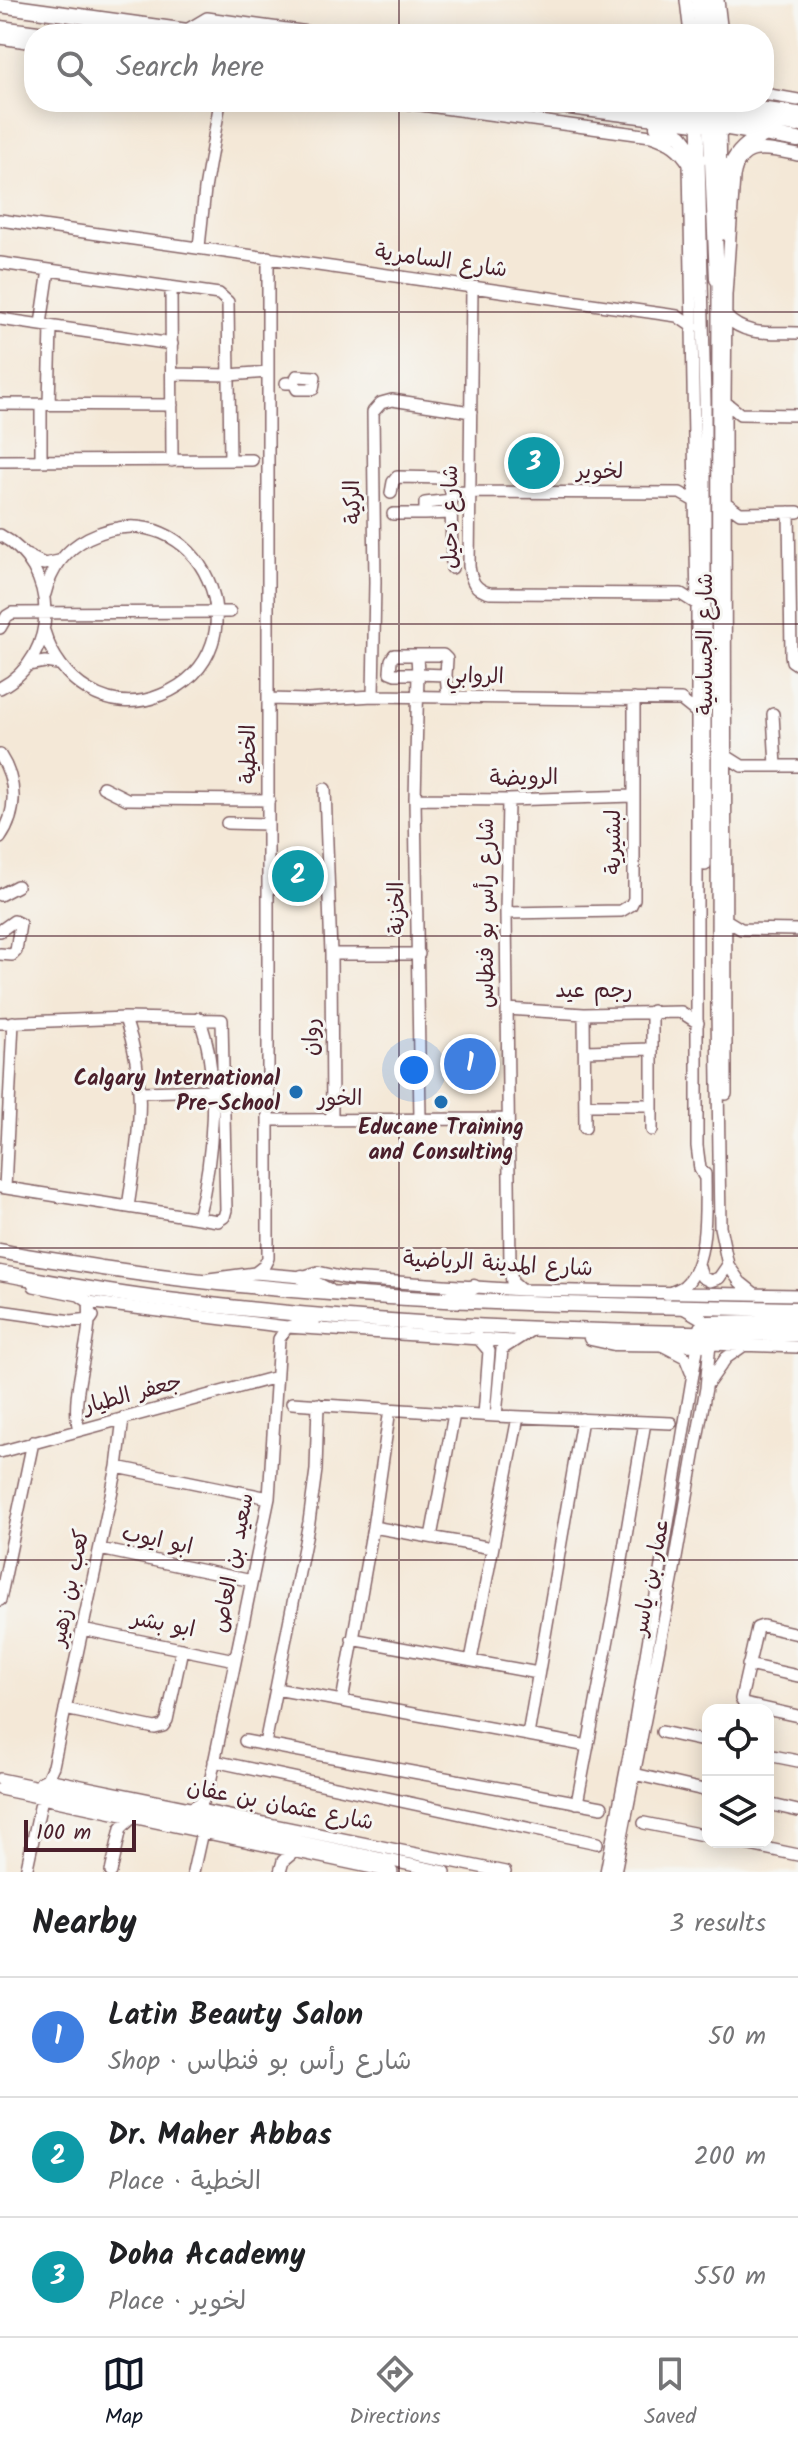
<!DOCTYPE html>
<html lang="en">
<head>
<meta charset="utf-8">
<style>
  body { margin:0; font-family:Kalam,"Playpen Sans Arabic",sans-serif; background:#f6f6f6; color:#202124 }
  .controls { position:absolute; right:24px; bottom:24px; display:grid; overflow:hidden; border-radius:16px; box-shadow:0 4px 20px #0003 }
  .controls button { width:72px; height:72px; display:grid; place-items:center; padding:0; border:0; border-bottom:2px solid #e0e0e0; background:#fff; color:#202124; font:40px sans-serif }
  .scale { position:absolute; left:24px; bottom:20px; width:112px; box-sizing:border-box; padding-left:8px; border:4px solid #4a1f2b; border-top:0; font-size:22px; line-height:28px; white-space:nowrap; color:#4a1f2b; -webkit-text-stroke:6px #f6f6f2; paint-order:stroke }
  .you { position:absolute; left:414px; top:1070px; width:28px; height:28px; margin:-20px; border:6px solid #fff; border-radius:50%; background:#1a73e8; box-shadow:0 0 0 12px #1a73e833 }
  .badge { display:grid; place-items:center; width:52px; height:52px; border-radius:50%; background:#111827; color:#fff; font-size:26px; font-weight:700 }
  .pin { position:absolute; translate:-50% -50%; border:4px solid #fff; box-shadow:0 2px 8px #0006 }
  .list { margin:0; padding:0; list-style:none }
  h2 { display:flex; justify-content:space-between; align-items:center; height:104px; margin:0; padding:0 32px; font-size:34px }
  h2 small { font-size:26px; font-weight:400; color:#757577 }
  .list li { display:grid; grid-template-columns:52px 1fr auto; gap:24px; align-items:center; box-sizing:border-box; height:120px; padding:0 32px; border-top:2px solid #e0e0e0 }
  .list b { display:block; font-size:30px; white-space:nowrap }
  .list p { margin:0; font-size:26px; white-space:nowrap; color:#757577 }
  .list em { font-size:26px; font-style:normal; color:#757577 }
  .icon { flex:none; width:44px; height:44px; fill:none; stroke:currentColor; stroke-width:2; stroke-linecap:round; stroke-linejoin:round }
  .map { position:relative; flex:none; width:798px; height:1872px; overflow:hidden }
  .search { position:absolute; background:#fff; box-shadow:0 4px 20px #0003; left:24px; right:24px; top:24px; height:88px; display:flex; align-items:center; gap:20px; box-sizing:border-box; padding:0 28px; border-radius:32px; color:#757577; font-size:30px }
  .sheet { height:464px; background:#fff }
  nav { display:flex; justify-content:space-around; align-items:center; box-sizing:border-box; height:112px; border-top:2px solid #e0e0e0; background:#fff; font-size:22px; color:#757577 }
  nav a { display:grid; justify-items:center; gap:4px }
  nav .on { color:#111827 }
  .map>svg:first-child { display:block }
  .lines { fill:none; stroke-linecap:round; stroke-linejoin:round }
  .minor-casing { stroke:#866567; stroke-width:14 }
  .major-casing { stroke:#866567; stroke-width:17 }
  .minor { stroke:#fff; stroke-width:11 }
  .major { stroke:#fff; stroke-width:14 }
  .grid { fill:none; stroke:#4a1f2b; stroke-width:2; stroke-opacity:0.55 }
  .poi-dot { fill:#1f6fb2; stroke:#f6f6f2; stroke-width:3 }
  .labels { text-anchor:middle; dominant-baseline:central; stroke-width:6; stroke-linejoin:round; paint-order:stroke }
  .street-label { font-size:22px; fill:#4a1f2b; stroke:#f6f6f2 }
  .poi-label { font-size:22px; font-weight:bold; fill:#4a1f2b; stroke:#f6f6f2; text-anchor:end }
</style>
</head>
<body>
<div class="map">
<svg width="798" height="1872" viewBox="0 0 798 1872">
  <rect width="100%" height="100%" fill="#f6f6f2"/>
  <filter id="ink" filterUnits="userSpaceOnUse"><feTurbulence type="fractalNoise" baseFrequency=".0125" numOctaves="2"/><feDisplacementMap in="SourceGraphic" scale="16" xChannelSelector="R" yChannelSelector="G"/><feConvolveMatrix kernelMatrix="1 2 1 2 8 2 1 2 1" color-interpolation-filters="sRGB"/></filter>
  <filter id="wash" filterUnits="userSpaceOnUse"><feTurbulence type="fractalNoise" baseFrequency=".006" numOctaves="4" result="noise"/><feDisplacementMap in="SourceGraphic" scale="32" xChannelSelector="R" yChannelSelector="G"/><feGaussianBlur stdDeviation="1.8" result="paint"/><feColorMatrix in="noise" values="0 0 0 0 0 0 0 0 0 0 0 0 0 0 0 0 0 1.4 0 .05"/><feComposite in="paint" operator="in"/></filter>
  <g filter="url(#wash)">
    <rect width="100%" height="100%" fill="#f4e8d7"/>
  </g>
  <g filter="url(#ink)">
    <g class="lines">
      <g class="minor-casing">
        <path id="minor" d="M686,0L690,34
          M708,0L712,34
          M718,0L722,34
          M185,31L207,18L323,34
          M0,38L34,43
          M764,94L798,100
          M399,102L651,136C670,142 679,148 689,164L697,604V1146L700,1169L705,1178
          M698,118L705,400V865
          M720,119L721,186
          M0,220L677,316L693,327
          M199,247L205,189L220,102
          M0,263L219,294L228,302L230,460
          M718,271L717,1010L720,1227L728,1265L740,1282L755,1294
          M171,287L172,461
          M472,287L469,566C471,581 475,590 490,593L681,594L697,604
          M726,316C745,337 772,332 798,333
          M0,319L172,344
          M41,324L49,270
          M172,374L229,375L268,372
          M286,383H294L297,389H313L315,377L297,376L294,383
          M725,402L740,414L798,415
          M0,404L172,405
          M49,404L51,327
          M41,460V404
          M0,461L252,460
          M451,492L452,568
          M391,493L393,482L397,477L446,478L451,492L680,493L696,502
          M726,503L740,513L798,512
          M789,512L791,655L792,661L798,665
          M451,513L425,514V503L451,500
          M393,514H425
          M0,535C59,567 61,656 0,688
          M26,555L44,564L59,561
          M0,628L7,616L12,613L230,612
          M44,631C59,681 108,717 161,695C272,650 199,483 88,538C65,550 51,569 45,594
          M417,655L418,674H395L390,672L391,660L394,655H443L447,659L446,675
          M28,665L45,662L58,664
          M373,696L375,582L373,412L381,403L392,400L471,412
          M269,699L308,700L373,696L681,700L696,712
          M773,714L776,766
          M0,755C17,781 18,812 0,838
          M726,756L742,766H798
          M103,787L127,799L269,800
          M325,789L331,954L332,1119
          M415,799L508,800L633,796
          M508,800L506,913L510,1267L512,1282L521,1290
          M227,823L268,824
          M0,895L17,886
          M506,913L621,911L631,905L634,899V699
          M726,920L741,929L798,930
          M0,931L14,921L20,924L16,951L12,955L0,954
          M331,954H419
          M507,1009L584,1014L681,1012L698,1023
          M584,1014L585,1128
          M125,1018C149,1087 138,1137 128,1207
          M0,1023L125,1018L222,1020L226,1210L224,1217L218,1221L0,1187
          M586,1051L651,1049
          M217,1091L269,1094
          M141,1092L213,1090L222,1086L269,1083
          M726,1094L725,402L726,295L734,177C740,139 770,150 798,155
          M585,1105H652
          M420,1119L415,799L418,674L446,675L448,697
          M269,1120L508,1119
          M652,1130V1011
          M5,1188L13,1022
          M198,1218C213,1160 221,1074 199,1018
          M698,1264L702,1277L710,1281L719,1278L728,1265
          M255,1273L264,1266L268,1258V257
          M209,1279L255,1273L302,1277L318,1272L349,1279L522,1290L798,1295
          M34,1286L79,1295L89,1302L111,1305L287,1327L512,1341
          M667,1294C673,1291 679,1290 684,1286C709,1265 705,1204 705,1174
          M0,1311L71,1321L91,1319L93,1316
          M477,1337L489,1351L484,1415
          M711,1344L798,1347
          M662,1345L685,1357L691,1372
          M709,1382L726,1358L743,1346
          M292,1403L496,1416L671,1423
          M496,1416L502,1349L533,1329
          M79,1430C69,1394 93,1342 89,1302
          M0,1452L276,1377
          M117,1467L269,1498
          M373,1527L492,1548
          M431,1537L454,1414
          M100,1549L252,1581
          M0,1600L33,1442
          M82,1629L235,1660
          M798,1634L763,1626L757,1628L741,1699L744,1704L798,1716
          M352,1639L538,1673
          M471,1660L518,1417
          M748,1665L798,1676
          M276,1689L588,1746
          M342,1701L373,1527L390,1409
          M65,1709L155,1728L163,1726L167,1720L182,1649
          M662,1732L708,1742
          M528,1735L582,1419
          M245,1741L602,1807
          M265,1744L309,1522L316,1470L318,1404
          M768,1755L798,1761
          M214,1761L597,1843
          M634,1774L708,1791
          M0,1779L445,1872
          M47,1779L505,1872
          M41,1782L47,1779L53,1766L117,1467L123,1418
          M0,1789L392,1872
          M577,1803L615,1602L645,1422
          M768,1804L798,1811
          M190,1809L202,1802L208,1792L269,1498L279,1339L287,1327L318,1318
          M644,1823L708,1836
          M736,1842L798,1855
          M26,1872L42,1798
          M111,1872L121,1828L133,1817
          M193,1872L201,1836
          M280,1872L283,1861L295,1851
          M606,1872L631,1745L698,1344
          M615,1872L672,1581L706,1388L711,1331L702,1319L685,1309"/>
      </g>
      <g class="major-casing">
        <path id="major" d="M698,0L702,34
          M0,5L209,34
          M0,28L45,34
          M530,102L711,125L798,140
          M699,102L707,106L710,113L717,279
          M711,103L798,114
          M626,106L713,114L718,111L719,104
          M708,114L798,125
          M657,126L681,136L699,159
          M721,233C727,190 719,155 764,135
          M0,1251C34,1258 68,1262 102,1268C334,1303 564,1305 798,1309
          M0,1273C56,1283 112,1294 168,1300C377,1326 588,1333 798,1334
          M302,1277L329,1291
          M445,1299L474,1287
          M591,1338L614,1343L711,1344
          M698,1340L701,1328L709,1323L798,1321"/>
      </g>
      <use href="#minor" class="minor"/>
      <use href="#major" class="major"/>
    </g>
  </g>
  <path class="grid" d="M399,0V34M399,102V1872M0,312H798M0,624H798M0,936H798M0,1248H798M0,1560H798"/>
  <g class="poi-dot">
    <circle cx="296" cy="1092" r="8"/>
    <circle cx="441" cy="1102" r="8"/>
  </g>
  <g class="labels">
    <g class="street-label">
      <text transform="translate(441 262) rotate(8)">شارع السامرية</text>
      <text x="600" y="472">لخوير</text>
      <text transform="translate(354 502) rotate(-92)">الركية</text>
      <text transform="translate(451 517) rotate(-90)">شارع دحيل</text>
      <text transform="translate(706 644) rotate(-90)">شارع الجساسية</text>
      <text transform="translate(475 677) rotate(1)">الروابي</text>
      <text transform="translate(249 754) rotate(-90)">الخطية</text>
      <text transform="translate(524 779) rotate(-1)">الرويضة</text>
      <text transform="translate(614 842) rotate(-90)">لبشيرية</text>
      <text transform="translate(398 908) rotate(-91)">الخزنة</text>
      <text transform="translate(487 913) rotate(-90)">شارع رأس بو فنطاس</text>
      <text x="594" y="991">رجم عيد</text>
      <text transform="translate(312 1037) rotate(-90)">روان</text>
      <text x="340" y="1099">الخور</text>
      <text transform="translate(498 1265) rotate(3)">شارع المدينة الرياضية</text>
      <text transform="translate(133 1395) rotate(-15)">جعفر الطيار</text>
      <text transform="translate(157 1541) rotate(12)">ابو ايوب</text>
      <text transform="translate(234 1563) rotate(-79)">سعيد بن العاص</text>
      <text transform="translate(652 1577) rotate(-79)">عمار بن ياسر</text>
      <text transform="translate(71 1588) rotate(-78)">كعب بن زهير</text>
      <text transform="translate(163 1625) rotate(11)">ابو بشر</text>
      <text transform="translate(280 1806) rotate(11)">شارع عثمان بن عفان</text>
    </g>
    <g class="poi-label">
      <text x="280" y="1079">Calgary International<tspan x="280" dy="25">Pre-School</tspan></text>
      <text x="441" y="1128" text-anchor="middle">Educane Training<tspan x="441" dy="25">and Consulting</tspan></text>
    </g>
  </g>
</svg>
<div class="controls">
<button><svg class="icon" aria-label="locate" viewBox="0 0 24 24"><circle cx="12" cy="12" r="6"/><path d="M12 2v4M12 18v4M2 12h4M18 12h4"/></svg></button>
<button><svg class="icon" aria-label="layers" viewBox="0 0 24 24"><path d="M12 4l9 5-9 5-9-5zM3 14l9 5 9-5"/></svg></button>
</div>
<div class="scale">100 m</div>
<div class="you"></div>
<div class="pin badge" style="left:470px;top:1064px;background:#3f7fe0">1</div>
<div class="pin badge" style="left:298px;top:876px;background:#0f9aa8">2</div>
<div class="pin badge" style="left:534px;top:463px;background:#0f9aa8">3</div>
<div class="search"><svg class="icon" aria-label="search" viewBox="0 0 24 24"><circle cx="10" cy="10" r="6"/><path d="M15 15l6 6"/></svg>Search here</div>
</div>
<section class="sheet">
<h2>Nearby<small>3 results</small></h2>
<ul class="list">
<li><span class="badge" style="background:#3f7fe0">1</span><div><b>Latin Beauty Salon</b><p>Shop · شارع رأس بو فنطاس</p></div><em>50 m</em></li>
<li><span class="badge" style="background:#0f9aa8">2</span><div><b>Dr. Maher Abbas</b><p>Place · الخطية</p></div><em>200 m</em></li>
<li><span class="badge" style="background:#0f9aa8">3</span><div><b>Doha Academy</b><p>Place · لخوير</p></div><em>550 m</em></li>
</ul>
</section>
<nav>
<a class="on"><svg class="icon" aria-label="map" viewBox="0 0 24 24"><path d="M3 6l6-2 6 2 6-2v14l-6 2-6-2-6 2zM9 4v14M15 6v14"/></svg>Map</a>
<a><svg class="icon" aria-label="directions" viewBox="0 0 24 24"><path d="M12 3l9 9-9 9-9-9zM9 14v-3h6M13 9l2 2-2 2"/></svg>Directions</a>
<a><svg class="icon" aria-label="saved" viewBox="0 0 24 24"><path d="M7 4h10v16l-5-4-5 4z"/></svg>Saved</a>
</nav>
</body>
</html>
